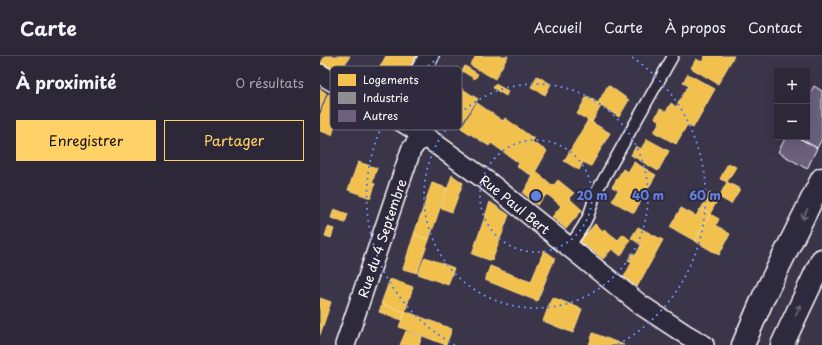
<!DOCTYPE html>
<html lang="fr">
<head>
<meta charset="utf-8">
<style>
  body { margin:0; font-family:"Playpen Sans",sans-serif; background:#343040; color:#f1f3f6 }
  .controls { position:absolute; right:12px; top:12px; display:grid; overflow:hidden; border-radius:0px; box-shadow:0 4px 16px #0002 }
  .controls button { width:36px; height:36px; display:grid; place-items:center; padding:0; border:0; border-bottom:1px solid #484453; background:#2c2838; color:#f1f3f6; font:20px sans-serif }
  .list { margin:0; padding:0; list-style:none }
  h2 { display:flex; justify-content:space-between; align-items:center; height:52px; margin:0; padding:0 16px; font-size:17px }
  h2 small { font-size:13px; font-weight:400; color:#a6a6ae }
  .actions { display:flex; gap:8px; padding:12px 16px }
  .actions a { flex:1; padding:9px 0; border:1px solid #ffd166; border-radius:0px; text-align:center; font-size:14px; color:#ffd166 }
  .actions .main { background:#ffd166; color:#111 }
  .map { position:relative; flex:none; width:502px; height:289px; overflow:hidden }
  header { display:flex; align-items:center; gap:24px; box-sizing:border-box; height:56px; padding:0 20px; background:#2c2838; border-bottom:1px solid #484453 }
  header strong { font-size:19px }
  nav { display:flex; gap:22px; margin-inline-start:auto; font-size:14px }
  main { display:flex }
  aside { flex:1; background:#2c2838 }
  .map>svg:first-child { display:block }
  .homes { fill:#f2c14e; stroke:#f6d483 }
  .building { fill:#6c607d; stroke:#fff }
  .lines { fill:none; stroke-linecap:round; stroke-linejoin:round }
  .service-casing { stroke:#fff; stroke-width:13 }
  .minor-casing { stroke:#fff; stroke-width:22 }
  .secondary-casing { stroke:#fff; stroke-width:25 }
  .service { stroke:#2f2a3d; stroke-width:10 }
  .minor { stroke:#2f2a3d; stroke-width:19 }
  .secondary { stroke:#2f2a3d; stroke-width:22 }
  .oneway { stroke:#6d6a77 }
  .ring { fill:none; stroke:#6183e4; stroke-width:2; stroke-dasharray:2 4 }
  .labels { text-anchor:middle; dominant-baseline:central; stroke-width:4; stroke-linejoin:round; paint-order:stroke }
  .street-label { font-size:13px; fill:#fff; stroke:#2f2a3d }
  .key { fill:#2f2a3d; stroke:#6d6a77; stroke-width:1 }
  .key-label { font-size:11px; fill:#fff }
  .centre { fill:#6183e4; stroke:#2f2a3d; stroke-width:2 }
  .ring-label { font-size:12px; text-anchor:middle; font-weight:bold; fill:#6183e4; stroke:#2f2a3d; stroke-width:4; stroke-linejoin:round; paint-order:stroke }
</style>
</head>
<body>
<header>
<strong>Carte</strong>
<nav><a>Accueil</a><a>Carte</a><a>À propos</a><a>Contact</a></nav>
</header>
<main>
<aside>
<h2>À proximité<small>0 résultats</small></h2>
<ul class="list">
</ul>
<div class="actions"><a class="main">Enregistrer</a><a>Partager</a></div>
</aside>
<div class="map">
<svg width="502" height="289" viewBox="0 0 502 289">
  <rect width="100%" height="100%" fill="#3b354a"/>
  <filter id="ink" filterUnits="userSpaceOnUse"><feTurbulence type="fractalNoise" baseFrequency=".025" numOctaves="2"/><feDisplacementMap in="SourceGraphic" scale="8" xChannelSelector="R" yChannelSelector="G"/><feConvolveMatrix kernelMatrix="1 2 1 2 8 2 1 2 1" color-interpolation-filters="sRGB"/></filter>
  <g filter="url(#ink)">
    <path class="homes" d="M5,0H30L19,18L1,7Z
      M66,0H96L80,27L58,14Z
      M156,0H188L175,23L150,9Z
      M385,0H414L398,28L371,12L376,3L382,6Z
      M145,10L158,18L155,23L142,15Z
      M368,18L395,33L373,72L367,69L356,88L334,76L340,65L335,62L340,53L346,56L351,47L356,51L368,30L363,26Z
      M217,20L231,28L225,39L211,31Z
      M127,23L158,43L142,66L112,49Z
      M175,28L188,35L186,40L173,32Z
      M288,29L309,44L299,61L281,50L272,66L257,58L267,40L278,47Z
      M0,33L6,37L0,54Z
      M8,38L23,47L12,79L0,75V60Z
      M157,47L183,65L185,62L214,83L212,86L227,95L213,120L197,111L199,107L171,87L169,90L141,72Z
      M268,64L290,77L271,110L263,106L259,114L244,105Z
      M327,83L349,95L338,115L311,99L316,90L321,93Z
      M38,106L57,112L52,127L55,128L51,142L28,134Z
      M314,106L336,119L314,157L292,145L298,134L292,131L303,113L308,116Z
      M408,107L416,111L407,126L400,123Z
      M216,115L233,130L238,124L254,137L249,142L262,154L246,173L232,161L241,150L227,138L217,149L203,137Z
      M132,119L143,127L132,156L121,152Z
      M407,126L420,133L411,148L399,141Z
      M112,127L127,132L109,184L94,178Z
      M390,136L399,141L390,158L381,153Z
      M170,146L189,159L172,205L152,198Z
      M361,152L376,160L380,153L390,158L375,185L350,171Z
      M14,153L28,158L25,167L11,162Z
      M390,158L399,163L396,169L410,178L399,199L375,185Z
      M275,168L283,175L284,173L298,184L303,178L310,184L301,200L292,193L283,203L260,185Z
      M8,171L14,173L11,182L5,180Z
      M318,171L343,184L317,231L304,221L312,206L308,204L312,197L316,199L321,189L311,182Z
      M94,178L109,184L97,217L83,213Z
      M224,194L235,202L217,245L165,224L170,210L211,226Z
      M105,201L134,212L128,229L98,218Z
      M70,223L93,231L85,256L61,248Z
      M232,241L262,253L253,277L223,265Z
      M0,242L11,246L0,279Z
      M62,248L85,256L82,264L59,256Z
      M85,255L132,273L126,289L79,271Z
      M86,275L102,281L99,289H80Z
      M273,277L304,289H269Z"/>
    <path class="building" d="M494,30L502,35V83L497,92L477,81H487V43Z
      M466,81H477L497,92L487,113L458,96Z"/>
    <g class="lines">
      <g class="service-casing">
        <path id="service" d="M249,190C263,172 270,161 275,138L353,0"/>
      </g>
      <g class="minor-casing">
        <g id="minor">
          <path id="s1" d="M0,18L74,61L106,81L171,128L321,249L365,278L384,289"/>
          <path d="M74,61L109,0"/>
          <path id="s2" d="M25,289L91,94L96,87L106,81"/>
        </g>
      </g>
      <g class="secondary-casing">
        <path id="secondary" d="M423,289L444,240L502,123
          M462,289L502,204"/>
      </g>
      <use href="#service" class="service"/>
      <use href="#minor" class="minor"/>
      <use href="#secondary" class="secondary"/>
    </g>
    <defs><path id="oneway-shaft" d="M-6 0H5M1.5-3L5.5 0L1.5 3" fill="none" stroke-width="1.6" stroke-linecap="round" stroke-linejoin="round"/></defs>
    <g class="oneway">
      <use href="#oneway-shaft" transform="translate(485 158) rotate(116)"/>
      <use href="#oneway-shaft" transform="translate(478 254) rotate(-65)"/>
    </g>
  </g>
  <g class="ring">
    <circle cx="216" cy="140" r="56"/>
    <circle cx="216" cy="140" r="112"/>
    <path d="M135 289A169 169 0 0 1 120 1M312 1A169 169 0 0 1 297 289"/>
  </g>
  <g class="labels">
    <g class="street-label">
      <text stroke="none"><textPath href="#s1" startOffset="235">Rue Paul Bert</textPath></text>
      <text stroke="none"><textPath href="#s2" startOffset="113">Rue du 4 Septembre</textPath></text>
    </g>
  </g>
  <rect x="10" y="10" width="132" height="64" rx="6" class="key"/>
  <rect x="18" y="18" width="18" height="12" fill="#f2c14e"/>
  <rect x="18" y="36" width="18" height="12" fill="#8d8d92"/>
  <rect x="18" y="54" width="18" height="12" fill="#6c607d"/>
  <g class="key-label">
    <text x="43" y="28">Logements</text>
    <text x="43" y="46">Industrie</text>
    <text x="43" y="64">Autres</text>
  </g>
  <circle cx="216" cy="140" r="6" class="centre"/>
  <g class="ring-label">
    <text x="272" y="144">20 m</text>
    <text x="328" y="144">40 m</text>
    <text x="385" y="144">60 m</text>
  </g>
</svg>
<div class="controls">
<button>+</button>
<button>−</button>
</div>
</div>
</main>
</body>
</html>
